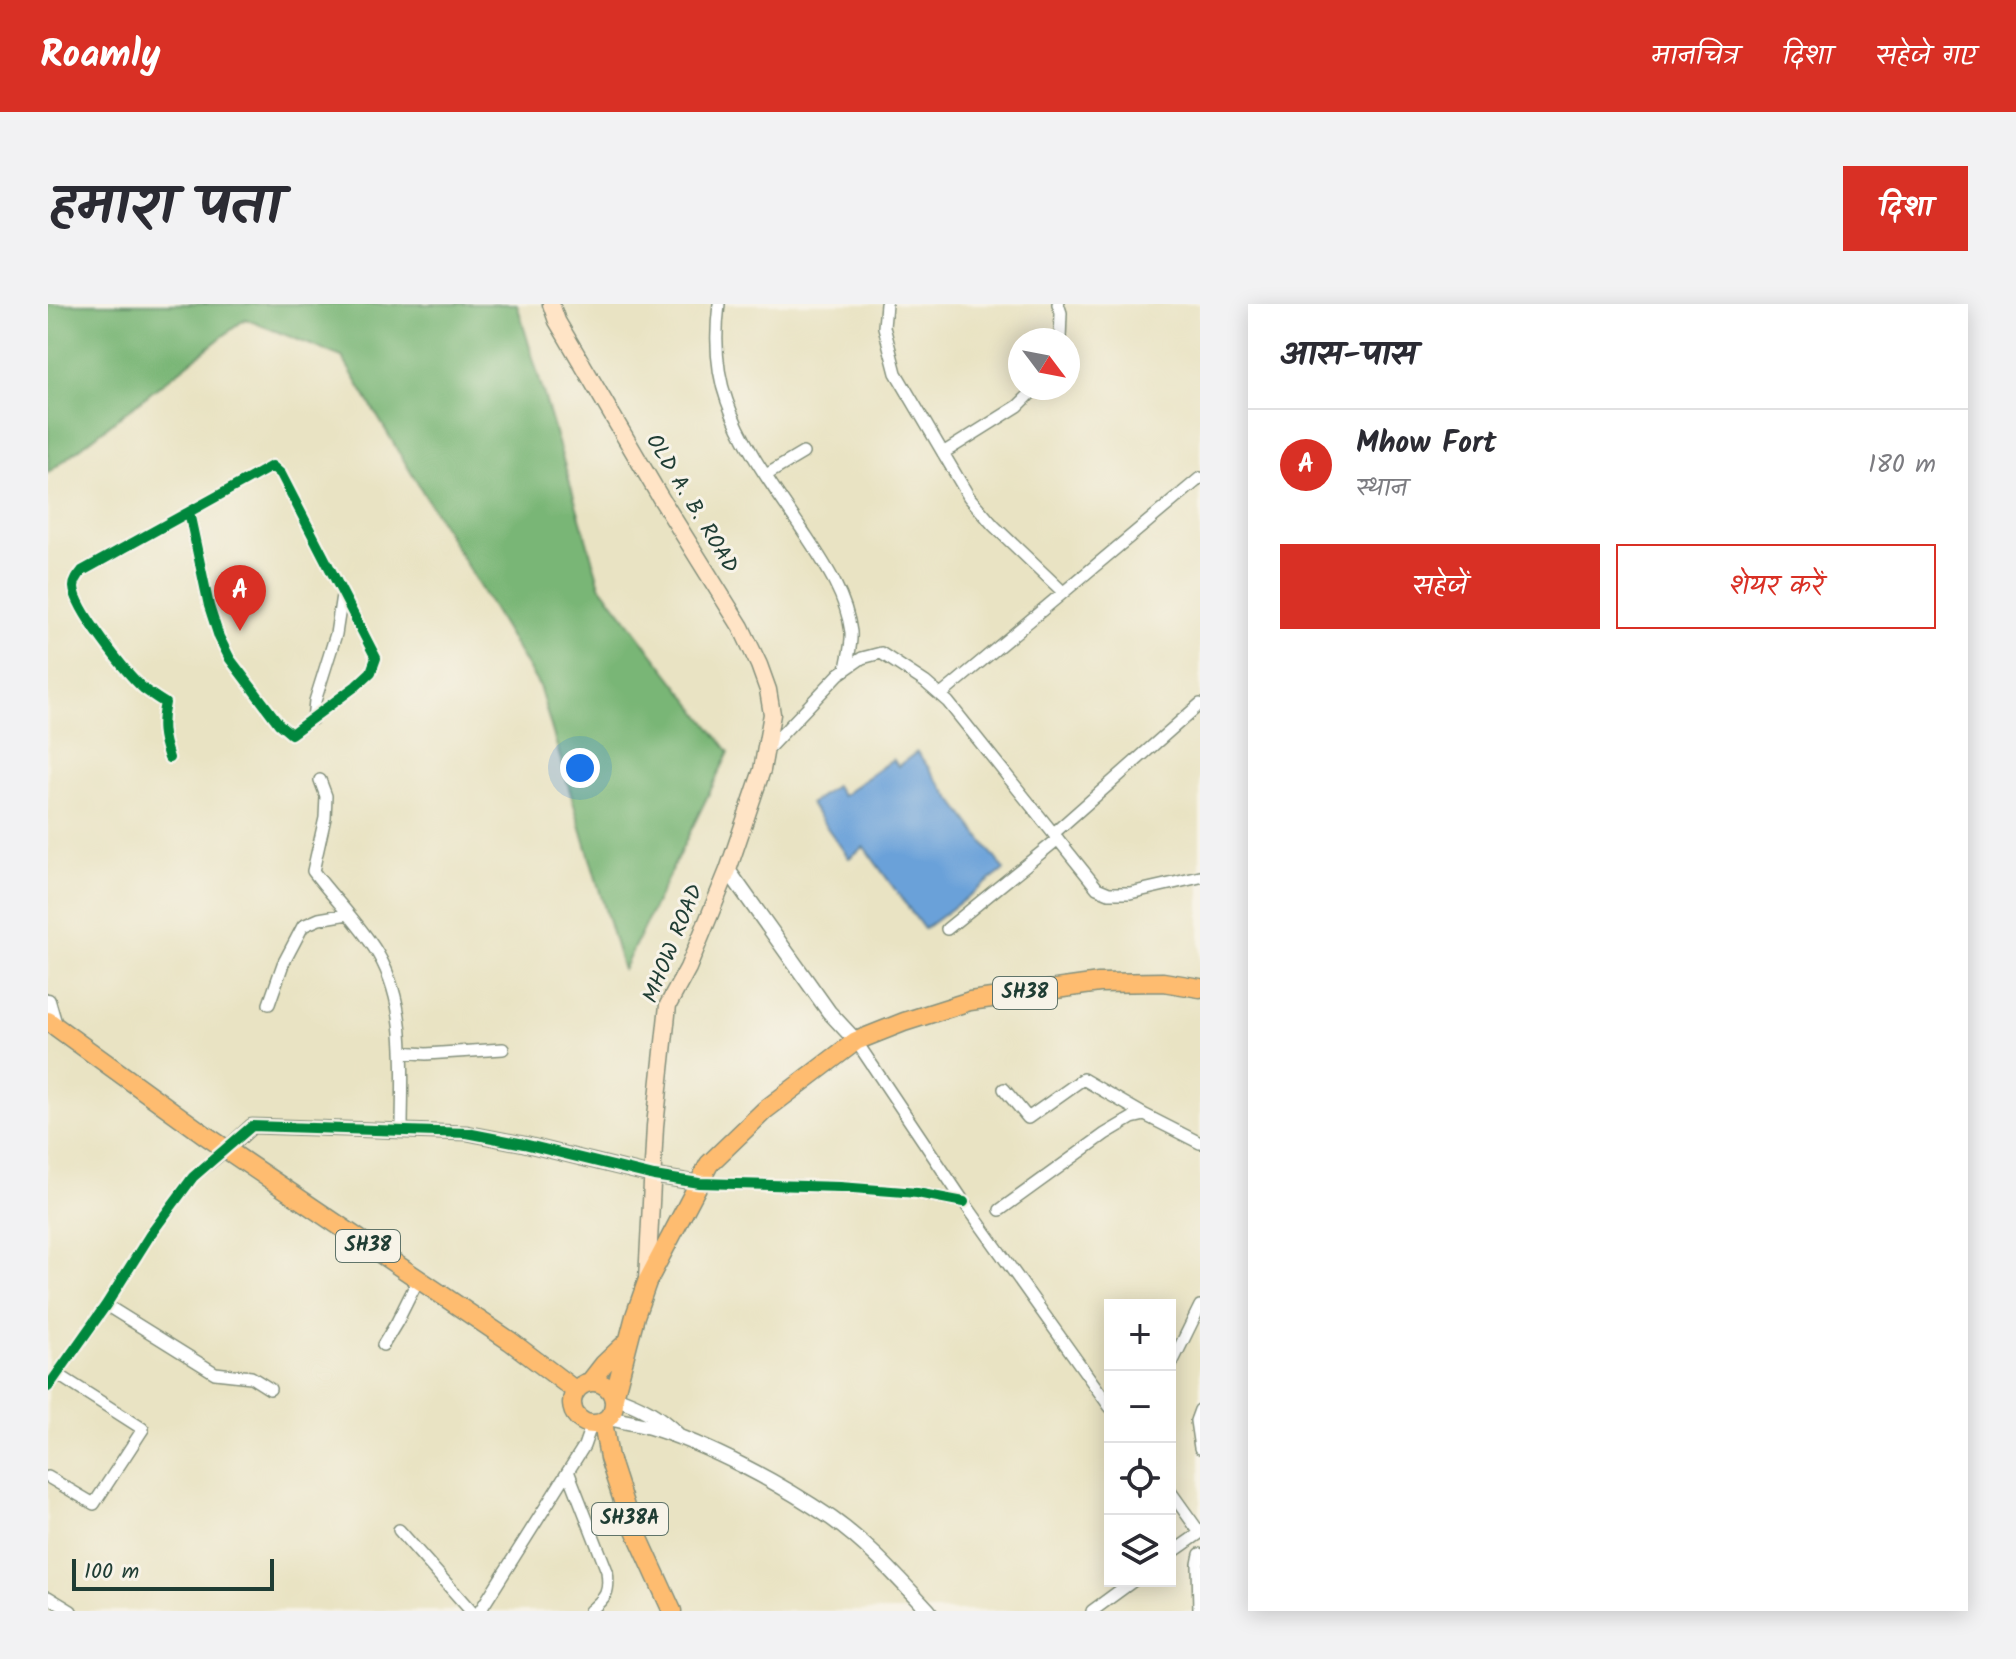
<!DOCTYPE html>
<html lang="hi">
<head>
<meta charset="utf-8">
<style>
  body { margin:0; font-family:Kalam,"Playpen Sans Deva",sans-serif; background:#f2f2f3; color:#2b2b33 }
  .controls { position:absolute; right:24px; bottom:24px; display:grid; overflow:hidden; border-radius:0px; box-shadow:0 4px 20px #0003 }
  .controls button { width:72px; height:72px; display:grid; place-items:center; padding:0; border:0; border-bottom:2px solid #e1e1e2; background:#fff; color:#2b2b33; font:40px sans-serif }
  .compass { position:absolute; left:960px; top:24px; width:72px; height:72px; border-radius:50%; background:#fff; box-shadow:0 4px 20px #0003; rotate:122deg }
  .scale { position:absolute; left:24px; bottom:20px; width:202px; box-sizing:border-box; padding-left:8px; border:4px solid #1f3d34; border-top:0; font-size:22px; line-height:28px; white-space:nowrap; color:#1f3d34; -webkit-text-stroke:6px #f7f3e8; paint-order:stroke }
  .you { position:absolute; left:532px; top:464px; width:28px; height:28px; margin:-20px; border:6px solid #fff; border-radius:50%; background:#1a73e8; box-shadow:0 0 0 12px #1a73e833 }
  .badge { display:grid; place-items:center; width:52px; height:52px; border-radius:50%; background:#d93025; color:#fff; font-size:26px; font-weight:700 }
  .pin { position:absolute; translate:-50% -66px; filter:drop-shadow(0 2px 4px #0008) }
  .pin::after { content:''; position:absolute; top:42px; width:28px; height:24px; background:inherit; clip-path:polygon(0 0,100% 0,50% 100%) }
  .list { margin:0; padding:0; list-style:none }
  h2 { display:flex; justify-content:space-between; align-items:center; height:104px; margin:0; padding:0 32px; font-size:34px }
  h2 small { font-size:26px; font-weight:400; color:#7c7c81 }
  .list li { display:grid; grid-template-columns:52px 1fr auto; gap:24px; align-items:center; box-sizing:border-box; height:112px; padding:0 32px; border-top:2px solid #e1e1e2 }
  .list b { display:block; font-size:30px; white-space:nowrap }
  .list p { margin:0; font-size:26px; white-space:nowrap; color:#7c7c81 }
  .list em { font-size:26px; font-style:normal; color:#7c7c81 }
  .actions { display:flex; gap:16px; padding:24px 32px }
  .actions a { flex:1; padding:18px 0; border:2px solid #d93025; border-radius:0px; text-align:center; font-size:28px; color:#d93025 }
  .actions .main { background:#d93025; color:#fff }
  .icon { flex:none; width:44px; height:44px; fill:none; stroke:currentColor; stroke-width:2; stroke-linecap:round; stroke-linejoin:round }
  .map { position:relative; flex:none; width:1152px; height:1307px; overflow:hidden; border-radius:0px }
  header { display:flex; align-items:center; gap:48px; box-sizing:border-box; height:112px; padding:0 40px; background:#d93025; color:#fff }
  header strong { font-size:38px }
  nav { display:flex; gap:44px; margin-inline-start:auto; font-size:28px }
  .intro { display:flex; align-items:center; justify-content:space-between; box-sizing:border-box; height:192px; padding:0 48px }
  h1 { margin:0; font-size:56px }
  .button { padding:20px 36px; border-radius:0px; background:#d93025; color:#fff; font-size:28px; font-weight:700 }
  main { display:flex; gap:48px; padding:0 48px }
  aside { flex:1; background:#fff; border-radius:0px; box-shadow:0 4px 20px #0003 }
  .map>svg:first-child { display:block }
  .forest { fill:#79b676; stroke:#4c7a55; stroke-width:2 }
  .water { fill:#6ba1d9; stroke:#456f86; stroke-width:2 }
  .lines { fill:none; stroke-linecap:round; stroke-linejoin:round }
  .minor-casing { stroke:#84907c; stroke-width:14 }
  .tertiary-casing { stroke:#84907c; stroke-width:17 }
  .secondary-casing { stroke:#84907c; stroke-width:19 }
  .primary-casing { stroke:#84907c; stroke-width:21 }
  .minor { stroke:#fff; stroke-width:11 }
  .tertiary { stroke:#fff; stroke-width:14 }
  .secondary { stroke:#ffe4c6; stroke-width:16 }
  .primary { stroke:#febc70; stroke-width:18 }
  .cycleway-casing { stroke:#f7f3e8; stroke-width:15 }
  .cycleway { stroke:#00873e; stroke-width:10 }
  .labels { text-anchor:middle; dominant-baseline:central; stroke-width:6; stroke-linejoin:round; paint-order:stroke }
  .shield { fill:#f7f3e8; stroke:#60746a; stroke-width:2 }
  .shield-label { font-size:20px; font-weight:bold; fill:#1f3d34 }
  .street-label { font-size:22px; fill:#1f3d34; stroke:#f7f3e8 }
</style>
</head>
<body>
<header>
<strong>Roamly</strong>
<nav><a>मानचित्र</a><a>दिशा</a><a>सहेजे गए</a></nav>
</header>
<div class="intro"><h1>हमारा पता</h1><a class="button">दिशा</a></div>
<main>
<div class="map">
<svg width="1152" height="1307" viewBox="0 0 1152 1307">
  <rect width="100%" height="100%" fill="#f7f3e8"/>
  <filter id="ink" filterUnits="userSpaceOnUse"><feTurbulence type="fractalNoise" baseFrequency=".0125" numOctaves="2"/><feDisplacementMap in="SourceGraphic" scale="16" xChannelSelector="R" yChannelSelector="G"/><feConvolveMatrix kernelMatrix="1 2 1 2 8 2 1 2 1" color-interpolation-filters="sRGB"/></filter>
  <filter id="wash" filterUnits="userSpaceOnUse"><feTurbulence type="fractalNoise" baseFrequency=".006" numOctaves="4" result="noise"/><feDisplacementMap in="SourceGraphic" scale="32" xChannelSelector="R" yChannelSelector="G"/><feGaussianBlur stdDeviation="1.8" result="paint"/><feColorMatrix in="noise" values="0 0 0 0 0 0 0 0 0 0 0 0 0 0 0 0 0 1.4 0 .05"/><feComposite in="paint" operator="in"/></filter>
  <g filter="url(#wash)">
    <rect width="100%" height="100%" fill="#e9e3c3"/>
    <path class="forest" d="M0,0H469L552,281L681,448L575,666L491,382L294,53L197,15L0,169Z"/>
    <path class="water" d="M869,448L956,566L876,625L816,543L801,554L762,500L787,482L794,492L845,455L850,462Z"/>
  </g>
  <g filter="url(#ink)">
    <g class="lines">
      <g class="minor-casing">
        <path id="minor" d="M671,0C667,32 668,67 679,97C695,143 726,184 753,224C774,256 798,289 803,328C804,341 800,352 798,365
          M838,0L836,23L848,69L921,193L945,221L1015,288
          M1010,0L1013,9L1012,36
          M895,149L970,102L988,84
          M718,171L755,149
          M893,391L1152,174
          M265,415L267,397L288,330L294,291
          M718,447L791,370L814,354L833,349L877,378L900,398L1049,584L1061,589H1082L1152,573
          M121,454C114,433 112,421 117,399C110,395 103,390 96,385C79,370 27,305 26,283C26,277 30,272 34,267L224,162L233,170L328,354L323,368L308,382L243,430L231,420L182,355L171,333L161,302L141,208
          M272,476L278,492L277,514L265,567C286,595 312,620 330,650C361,703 354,768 354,827
          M1006,529L1152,400
          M899,625L1010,535
          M221,700L235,660L255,622L271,615L300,610
          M808,737L916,898L1062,1103
          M354,748L378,750L455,745
          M956,785L980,814L1035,775L1097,811
          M651,879L792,883L869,889L916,898
          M952,906L1057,830L1084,814L1097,811L1152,839
          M58,1001L167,1069L203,1073L222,1085
          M335,1041L349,1018L370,976
          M1122,1063L1152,1002
          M0,1083L58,1001L102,931L145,873L178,846
          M1152,1106L1148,1117L1152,1144
          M520,1167L559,1267C562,1289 558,1293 542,1307
          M0,1173L46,1200L95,1125L9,1070
          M1122,1187L1152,1229
          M351,1226L423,1307
          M1122,1250L1152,1229
          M0,1293L23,1307
          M432,1307L536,1142L544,1119
          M1044,1307L1085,1277
          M1151,1307L1150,1260L1152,1250"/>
      </g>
      <g class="tertiary-casing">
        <path id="tertiary" d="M680,566L781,708L808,737
          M0,697L7,721
          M178,846L204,822L419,829L476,840L606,872L651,879
          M566,1093C593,1102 609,1111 630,1131
          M560,1114C574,1117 588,1119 602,1123C661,1141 732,1179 783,1214C820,1240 850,1274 881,1307"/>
      </g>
      <g class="secondary-casing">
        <path id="secondary" d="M503,0L509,17L612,193L693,323L711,361L720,386L724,410L714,466L680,566L640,664L620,701L607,822L599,976"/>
      </g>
      <g class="primary-casing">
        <path id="primary" d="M0,717L157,831L462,1037L528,1087
          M542,1078L556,1060L579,1038
          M524 1099a21 21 0 1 1 42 0a21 21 0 1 1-42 0Z
          M566,1093L587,1012L599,978L661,860L717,806L808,737L856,718L922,697L1051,679L1115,678L1152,684
          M555,1117L561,1154L578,1206L624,1307"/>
      </g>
      <use href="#minor" class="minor"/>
      <use href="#tertiary" class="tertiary"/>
      <use href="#secondary" class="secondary"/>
      <use href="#primary" class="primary"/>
      <g class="cycleway-casing">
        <path id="cycleway" d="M121,454C114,433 112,421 117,399C110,395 103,390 96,385C79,370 27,305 26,283C26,277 30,272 34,267L224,162L233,170L328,354L323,368L308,382L243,430L231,420L182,355L171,333L161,302L141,208
          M0,1083L58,1001L102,931L145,873L204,822L419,829L476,840L606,872L651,879L792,883L869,889L916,898"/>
      </g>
      <use href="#cycleway" class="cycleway"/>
    </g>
  </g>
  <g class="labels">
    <g class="shield">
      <rect x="945" y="673" width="64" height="32" rx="6"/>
      <rect x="288" y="926" width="64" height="32" rx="6"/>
      <rect x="544" y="1199" width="76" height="32" rx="6"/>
    </g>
    <g class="shield-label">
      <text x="977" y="689">SH38</text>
      <text x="320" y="942">SH38</text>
      <text x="582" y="1215">SH38A</text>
    </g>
    <g class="street-label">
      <text transform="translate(643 200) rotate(59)">OLD A. B. ROAD</text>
      <text transform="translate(626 640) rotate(-68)">MHOW ROAD</text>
    </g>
  </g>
</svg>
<div class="controls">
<button>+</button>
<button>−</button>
<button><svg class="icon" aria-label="locate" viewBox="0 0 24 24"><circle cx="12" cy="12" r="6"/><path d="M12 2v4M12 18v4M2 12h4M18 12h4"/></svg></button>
<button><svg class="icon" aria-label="layers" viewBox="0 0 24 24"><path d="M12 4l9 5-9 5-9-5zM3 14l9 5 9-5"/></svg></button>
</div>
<svg class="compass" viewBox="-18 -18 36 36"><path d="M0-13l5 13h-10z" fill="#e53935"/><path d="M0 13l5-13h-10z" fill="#7c7c81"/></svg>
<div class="scale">100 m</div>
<div class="you"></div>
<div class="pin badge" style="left:192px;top:327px">A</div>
</div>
<aside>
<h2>आस-पास<small></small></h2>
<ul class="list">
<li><span class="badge">A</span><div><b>Mhow Fort</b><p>स्थान</p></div><em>180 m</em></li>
</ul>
<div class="actions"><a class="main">सहेजें</a><a>शेयर करें</a></div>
</aside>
</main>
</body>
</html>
